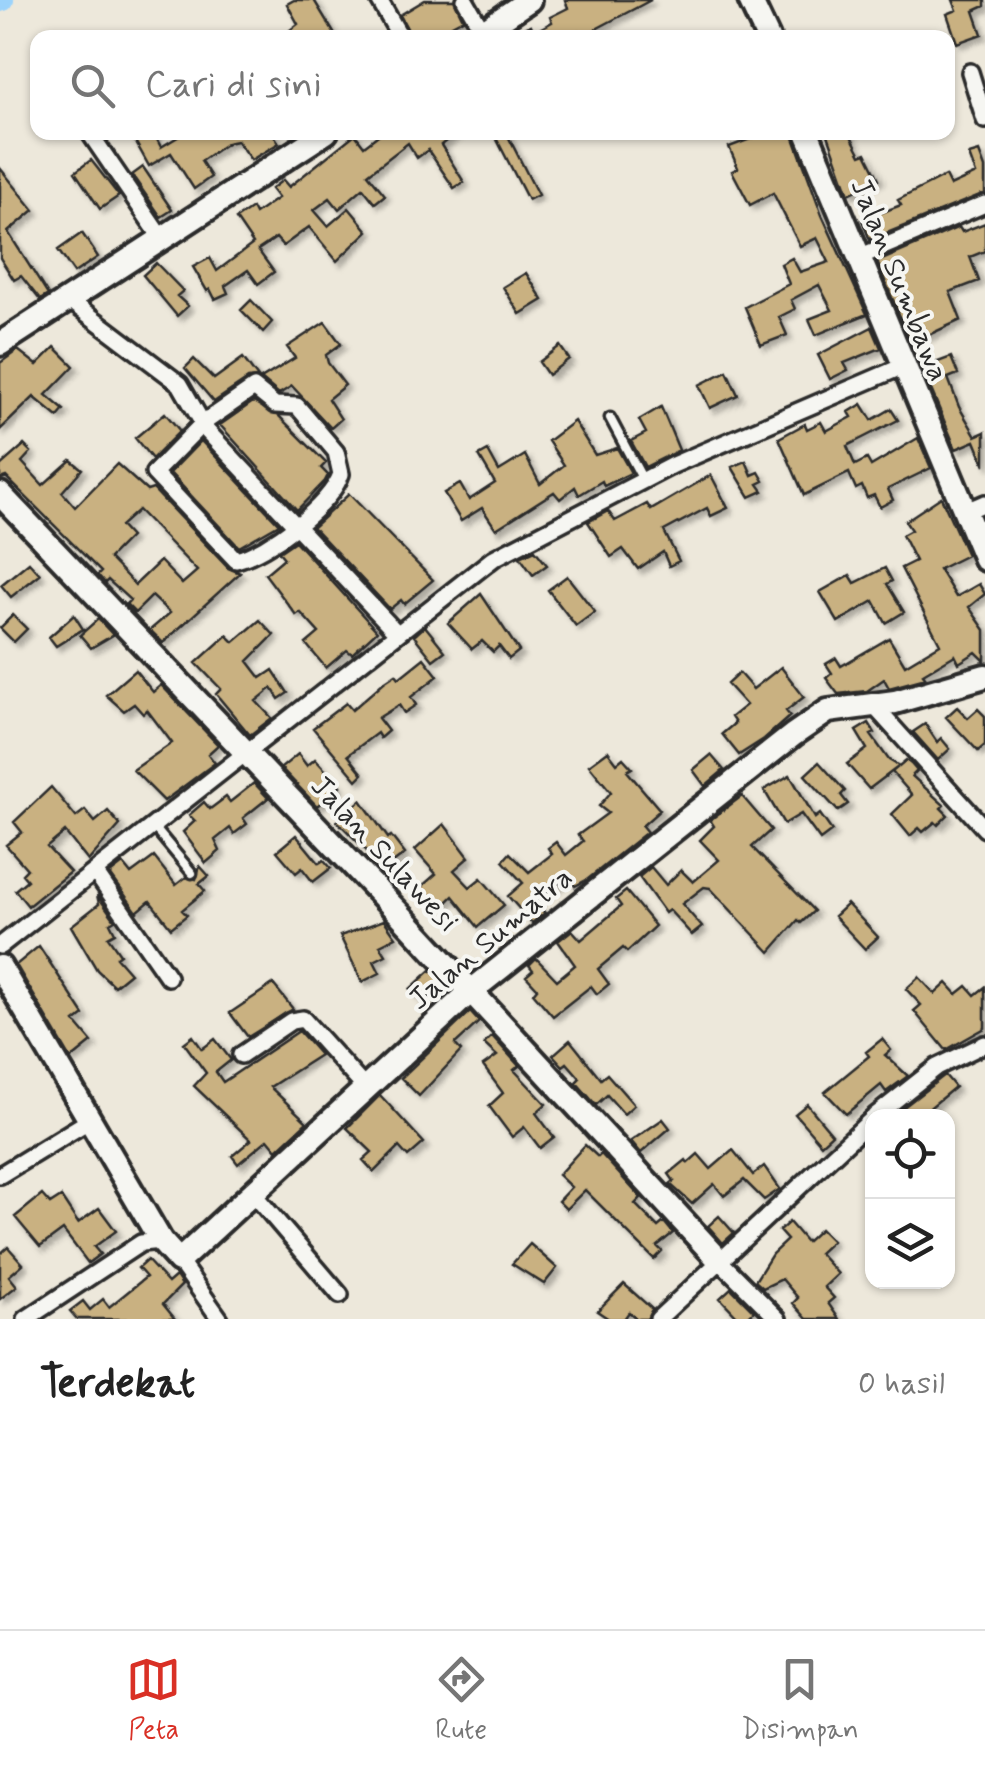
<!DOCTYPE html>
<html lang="id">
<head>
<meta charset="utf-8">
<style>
  body { margin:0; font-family:Mynerve,sans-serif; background:#f6f6f6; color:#222 }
  .controls { position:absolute; right:30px; bottom:30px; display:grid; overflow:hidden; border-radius:20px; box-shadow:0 2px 8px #0004 }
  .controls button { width:90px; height:90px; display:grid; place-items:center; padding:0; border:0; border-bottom:2px solid #e0e0e0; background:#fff; color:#222; font:50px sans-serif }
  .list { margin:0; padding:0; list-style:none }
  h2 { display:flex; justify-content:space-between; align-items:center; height:130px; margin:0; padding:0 40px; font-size:42px }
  h2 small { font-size:32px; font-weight:400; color:#767676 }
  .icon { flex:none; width:55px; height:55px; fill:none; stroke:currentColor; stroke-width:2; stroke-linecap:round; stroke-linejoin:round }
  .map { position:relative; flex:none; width:985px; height:1319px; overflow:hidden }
  .search { position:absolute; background:#fff; box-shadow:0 2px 8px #0004; left:30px; right:30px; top:30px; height:110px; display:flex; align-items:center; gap:25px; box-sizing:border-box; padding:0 35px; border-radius:20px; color:#767676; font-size:38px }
  .sheet { height:310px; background:#fff }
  nav { display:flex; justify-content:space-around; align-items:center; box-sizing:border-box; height:140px; border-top:2px solid #e0e0e0; background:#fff; font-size:28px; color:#767676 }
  nav a { display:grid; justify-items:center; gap:5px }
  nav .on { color:#d93025 }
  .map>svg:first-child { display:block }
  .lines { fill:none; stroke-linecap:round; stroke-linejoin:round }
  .river { stroke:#9cd3fb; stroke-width:22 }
  .building { fill:#c9b181; stroke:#2b2b2b; stroke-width:2.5; fill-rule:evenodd; filter:url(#shadow) }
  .lane-casing { stroke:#2b2b2b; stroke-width:15 }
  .street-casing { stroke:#2b2b2b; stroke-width:22 }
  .secondary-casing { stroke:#2b2b2b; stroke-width:30 }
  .lane { stroke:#f6f6f2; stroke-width:8 }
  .street { stroke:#f6f6f2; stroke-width:15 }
  .secondary { stroke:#f6f6f2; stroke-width:22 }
  .labels { text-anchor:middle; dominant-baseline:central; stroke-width:8; stroke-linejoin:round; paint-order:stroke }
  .street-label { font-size:30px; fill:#2b2b2b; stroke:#f6f6f2 }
</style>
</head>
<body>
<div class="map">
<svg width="985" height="1319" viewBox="0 0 985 1319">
  <defs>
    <filter id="shadow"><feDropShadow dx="4.5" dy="4.5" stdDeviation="2.5" flood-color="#0004"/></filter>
  </defs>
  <rect width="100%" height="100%" fill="#ede8db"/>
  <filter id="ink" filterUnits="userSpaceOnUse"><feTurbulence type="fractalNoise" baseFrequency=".01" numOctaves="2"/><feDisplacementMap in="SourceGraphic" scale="20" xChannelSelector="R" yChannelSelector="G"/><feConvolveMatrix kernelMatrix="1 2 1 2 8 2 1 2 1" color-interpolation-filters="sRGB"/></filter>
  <g filter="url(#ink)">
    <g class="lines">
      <path class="river" d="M0,1L3,0"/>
    </g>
    <path class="building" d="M294,0H314L337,38H295L290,30L298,24L287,4Z
      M425,0H454L463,19L452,25L458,38H412L400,15Z
      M565,0H651L594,30L595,33L588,38L579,30L565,38H504L531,25L534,32L552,22L550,17L568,8Z
      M953,0H985V6L974,11L982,34L957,43L947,14L957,10Z
      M130,132H153L161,147L186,132H272L279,143L251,160L237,141L227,143L201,161L211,177L194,189L171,153L149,166Z
      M382,132H457L441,145L464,182L454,188L428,150L417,158L408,143L368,174L385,195L375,203L363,188L339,209L330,198L314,210L328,226L349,208L368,231L337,261L309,227L283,246L276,238L258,250L274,272L258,284L248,270L225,286L228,293L215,299L210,289L207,291L193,267L210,258L217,271L253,244L236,219L252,208L255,214L278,198L271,189L283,180L289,187L355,134L364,146Z
      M493,132H506L538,195L528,200Z
      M769,132H792L822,215L867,314L816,335L809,319L832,310L819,285L791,300L795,309L779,317L787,335L761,345L745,307L789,284L781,264L792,258L800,272L829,262L817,238L800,246L773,193L750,205L732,171L738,168L729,147Z
      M827,132H849L861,155L866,153L879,179L849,194Z
      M979,152L985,168V193L870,240L862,220L901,205L898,200L945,176L950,186L976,174L969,155Z
      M91,160L119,196L100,209L75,172Z
      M143,167L172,210L161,217L132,175Z
      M0,168L34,210L8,232L48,295L40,300L21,276L14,280L0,258Z
      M985,223V251L970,257L979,281L950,292L961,320L911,343L877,262L959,227L962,232Z
      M82,233L98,257L74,273L58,250Z
      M156,263L183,291L177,296L188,306L177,316L143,275Z
      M526,273L543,300L520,314L503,287Z
      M251,300L272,322L263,332L241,310Z
      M325,322L341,344L326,355L328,363L345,385L328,399L341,419L331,428L292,386L279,394L261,379L295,358L287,347Z
      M872,327L881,348L844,363L848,370L830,379L818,355Z
      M560,346L569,359L548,375L539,362Z
      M55,347L74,366L46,395L64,410L58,417L34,397L0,430V363L18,350L37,365Z
      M951,357L958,374L948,378L959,407L976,436L985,432V465L975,441L956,449L922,368Z
      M243,358L258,378L248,379L214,402L185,368L194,359L214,379Z
      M727,371L738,395L710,408L699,385Z
      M253,402L279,416L326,463L321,468L328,475L325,481L297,510L220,425Z
      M862,404L872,420L891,409L898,420L847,446L855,465L867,459L871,466L918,438L931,468L888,489L893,500L880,507L874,495L867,498L862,486L856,489L849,473L804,495L779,438L805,424L807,429L821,422L826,431L852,417L849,412Z
      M661,407L679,450L645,467L631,441L646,433L639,420Z
      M165,413L180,431L152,459L135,438Z
      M574,421L595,455L617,448L631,473L604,486L602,481L579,495L575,487L560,499L554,492L496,529L482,508L461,521L444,493L460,484L469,500L495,483L479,456L488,451L499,471L525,455L540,484L564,465L548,441Z
      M201,441L279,524L239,547L170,473Z
      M24,445L31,452L22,462L43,485L71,460L82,469L62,492L75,507L117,464L147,491L153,489L228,568L240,573L163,643L150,630L170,613L152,596L135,613L126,604L130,600L108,580L105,583L98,575L101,572L6,477L0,479V466ZM138,510L197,571L182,584L160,561L135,585L109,558L130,537L120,526Z
      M746,461L752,475L759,472L764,481L758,484L763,491L750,497L732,467Z
      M711,475L728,508L711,516L707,508L664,531L679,561L669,566L663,552L638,569L623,549L611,557L588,522L608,511L615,521L647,504L651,510Z
      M349,494L433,580L404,604L401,600L390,609L313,527Z
      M941,497L967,555L939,569L956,597L979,584L985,594L969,607L985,630V661L976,652L959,663L955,655L923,674L926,678L889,688L884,679L867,691L838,694L826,678L832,673L826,664L836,658L841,666L889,638L905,665L940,644L901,568L915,561L902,535L911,530L905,521Z
      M295,541L377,631L352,654L347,650L326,668L306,644L319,633L300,612L296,615L265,574L284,558L279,552Z
      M535,550L547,565L533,575L520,557Z
      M29,562L40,574L11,597L1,585Z
      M885,568L892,581L887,584L904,612L886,623L874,601L838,622L820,592L850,575L855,583Z
      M567,576L595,612L576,626L548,590Z
      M481,594L519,651L509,659L499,646L493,652L482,641L472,649L448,623Z
      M13,615L27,629L14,642L0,628Z
      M74,615L83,629L56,646L49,637Z
      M98,619L113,635L91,648L80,635Z
      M260,620L274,635L248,661L261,678L273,670L288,693L279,699L272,688L256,701L272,718L250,735L216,694L221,689L196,663L227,635L234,642Z
      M425,626L445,651L433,660L414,636Z
      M424,658L438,676L411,697L416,705L404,713L399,705L378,718L388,731L380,738L377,733L348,755L363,774L357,780L313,728L346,703L352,710L384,682L396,674L399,678Z
      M781,667L804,697L786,711L790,716L764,739L739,755L722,734L735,723L731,717L746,705L727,684L739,673L753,689Z
      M135,670L153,692L161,685L218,745L208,754L215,763L164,801L133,770L172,743L147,710L143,714L134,704L124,711L106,695Z
      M957,707L968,718L978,709L985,716V745L978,751L946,717Z
      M869,723L875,733L871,735L889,760L899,766L906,760L911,764L917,771L912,776L944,805L941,808L948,815L938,825L935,822L923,832L919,828L910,836L892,814L912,795L892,772L898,767L869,789L847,764L867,749L856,731Z
      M925,724L937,742L941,738L950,749L938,760L913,732Z
      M608,751L617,763L623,758L632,768L627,771L660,810L642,826L647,832L588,879L575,886L568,876L535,902L545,913L532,923L508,896L523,883L503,861L510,853L529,872L552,854L548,848L556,842L566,855L583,841L578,835L608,813L599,806L611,792L589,765Z
      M298,754L307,766L315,759L340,786L317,806L281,768Z
      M711,755L724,770L705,786L693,770Z
      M819,762L845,791L841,795L848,804L838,811L805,775Z
      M790,775L815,818L820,814L832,831L820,840L801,814L784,824L764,790Z
      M254,783L268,798L243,818L247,824L234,834L230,828L215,840L220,851L206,863L183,832L195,821L189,815L204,802L210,809L226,797L230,802Z
      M51,787L76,817L85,810L95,822L108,811L120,825L88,861L65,832L47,847L70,872L28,906L15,890L27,880L22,874L27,869L6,845L22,832L14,822Z
      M742,796L771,830L752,847L814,911L801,923L798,920L770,952L710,888L704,887L682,904L702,927L692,935L669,910L665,913L639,877L651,867L666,885L681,870L693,882L719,860L700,840L714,826L710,820Z
      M361,800L388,838L391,836L405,854L385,869L337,821Z
      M444,824L469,857L454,870L470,887L481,878L504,905L478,927L453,896L444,905L420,888L436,874L415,850Z
      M296,835L319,863L324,860L331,868L313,882L302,868L296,873L277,851Z
      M154,857L176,885L186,877L196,879L200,866L209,876L199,884L205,891L182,910L187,915L171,928L150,901L137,912L110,874L123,864L131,874Z
      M626,891L655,926L627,952L623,948L598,969L609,984L597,994L591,986L553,1016L533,993L537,988L526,976L533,970L529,965L536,958L557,980L575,965L558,941L572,930L581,940L621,906L616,899Z
      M97,895L115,920L110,923L115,933L108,937L120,954L116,957L130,973L114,986L97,970L71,926L99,904Z
      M847,904L878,937L865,949L834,916Z
      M384,920L396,937L380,945L386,955L374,961L380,973L362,982L340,936Z
      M39,946L84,1015L75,1022L92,1042L71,1059L16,965Z
      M431,970L443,983L422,1003L410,989Z
      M919,977L935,994L947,983L957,994L967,986L975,995L985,987V1028L946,1050L914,1011L921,1005L906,989Z
      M273,984L293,1009L248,1037L230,1013Z
      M470,1012L479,1022L455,1044L461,1051L419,1096L401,1078Z
      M299,1031L320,1055L270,1087L307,1122L277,1150L268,1139L238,1164L232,1156L251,1140L194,1086L206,1073L184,1043L193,1036L202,1049L215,1039L231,1060L216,1072L223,1082Z
      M492,1036L519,1066L514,1070L546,1104L536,1113L554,1137L540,1148L524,1127L512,1137L489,1106L503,1093L483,1066L497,1056L484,1044Z
      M882,1039L891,1050L885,1055L908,1076L886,1092L881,1085L846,1114L825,1092L869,1056L866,1052Z
      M570,1040L601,1079L607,1074L634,1105L624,1114L607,1095L596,1105L576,1082L580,1078L567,1063L563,1066L553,1055Z
      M945,1075L955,1087L920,1116H892Z
      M380,1095L424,1143L408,1157L399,1147L374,1172L363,1160L372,1152L347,1128Z
      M807,1104L832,1134L821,1144L795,1114Z
      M663,1119L670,1128L641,1153L631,1141Z
      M585,1145L598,1157L601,1154L641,1198L635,1204L658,1227L664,1222L673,1233L657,1246L662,1251L654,1259L585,1190L566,1209L558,1201L571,1187L558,1175Z
      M733,1150L753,1175L764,1166L780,1189L764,1200L744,1180L724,1196L714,1184L692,1204L670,1184L674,1181L669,1174L686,1160L688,1163L698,1154L711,1169Z
      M42,1195L50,1204L61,1197L78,1223L99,1208L116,1231L94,1247L100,1254L88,1263L63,1230L40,1247L15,1217Z
      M719,1216L734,1233L723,1243L708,1226Z
      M789,1222L806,1242L820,1229L832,1241L819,1253L838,1274L824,1287L834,1298L828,1303L839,1319H807L793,1303L798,1298L782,1279L763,1288L755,1281L772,1254L787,1240L779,1231Z
      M530,1244L557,1268L544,1284L512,1264Z
      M8,1247L23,1264L9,1276L17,1286L0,1299V1254Z
      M147,1260L168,1283L176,1276L182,1285L163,1304L175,1319H77L70,1311L83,1301L90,1310L103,1299L109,1307L146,1277L138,1268Z
      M624,1284L652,1309L647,1319H637L629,1312L624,1319H609L597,1311Z
      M731,1288L754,1311L746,1319H740L720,1298Z"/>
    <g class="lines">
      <g class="lane-casing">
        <path id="lane" d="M610,418L643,480
          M153,826L192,873"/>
      </g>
      <g class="street-casing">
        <path id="street" d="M379,0L401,38
          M465,0L483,31
          M970,72L985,120
          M89,132L162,239
          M859,257L985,204
          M69,300L180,384L207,431L396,632
          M254,388L275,405L297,406L336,452L341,474C330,506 268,552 236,560L154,473L202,424Z
          M964,512L985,503
          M874,706L985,829
          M95,872L168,977
          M0,946L494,558L673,465L901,367
          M241,1055L291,1021L303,1019L365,1088
          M875,1116L937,1067L985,1044
          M0,1175L90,1120
          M252,1192L340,1295
          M719,1260L778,1319
          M179,1261L220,1319
          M26,1319L141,1243L161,1241
          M658,1319L872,1119"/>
      </g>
      <g class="secondary-casing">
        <path id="secondary" d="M750,0L768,38
          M473,38L529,0
          M807,132L985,559
          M0,344L326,132
          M0,494L411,926L719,1260
          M0,967L161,1241L179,1261L470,992L793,735L828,711L895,702L985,676"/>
      </g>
      <use href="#lane" class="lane"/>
      <use href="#street" class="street"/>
      <use href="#secondary" class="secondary"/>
    </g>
  </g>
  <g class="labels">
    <g class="street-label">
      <text transform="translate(899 280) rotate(68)">Jalan Sumbawa</text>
      <text transform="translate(384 854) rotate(47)">Jalan Sulawesi</text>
      <text transform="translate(491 939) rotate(-40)">Jalan Sumatra</text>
    </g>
  </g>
</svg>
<div class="controls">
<button><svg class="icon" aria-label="locate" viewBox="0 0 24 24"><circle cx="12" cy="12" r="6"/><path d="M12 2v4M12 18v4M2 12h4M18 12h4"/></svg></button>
<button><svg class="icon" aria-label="layers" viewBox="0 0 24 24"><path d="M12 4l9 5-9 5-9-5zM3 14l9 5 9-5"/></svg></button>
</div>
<div class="search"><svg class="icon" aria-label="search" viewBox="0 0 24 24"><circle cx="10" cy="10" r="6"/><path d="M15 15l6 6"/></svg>Cari di sini</div>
</div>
<section class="sheet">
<h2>Terdekat<small>0 hasil</small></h2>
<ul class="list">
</ul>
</section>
<nav>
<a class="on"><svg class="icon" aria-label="map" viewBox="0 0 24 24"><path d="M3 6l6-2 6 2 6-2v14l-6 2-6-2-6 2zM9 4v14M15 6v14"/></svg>Peta</a>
<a><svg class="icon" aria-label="directions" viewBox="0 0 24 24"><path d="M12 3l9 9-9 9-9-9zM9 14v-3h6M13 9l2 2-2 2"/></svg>Rute</a>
<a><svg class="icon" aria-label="saved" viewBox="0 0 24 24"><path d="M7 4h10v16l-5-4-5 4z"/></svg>Disimpan</a>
</nav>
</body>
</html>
